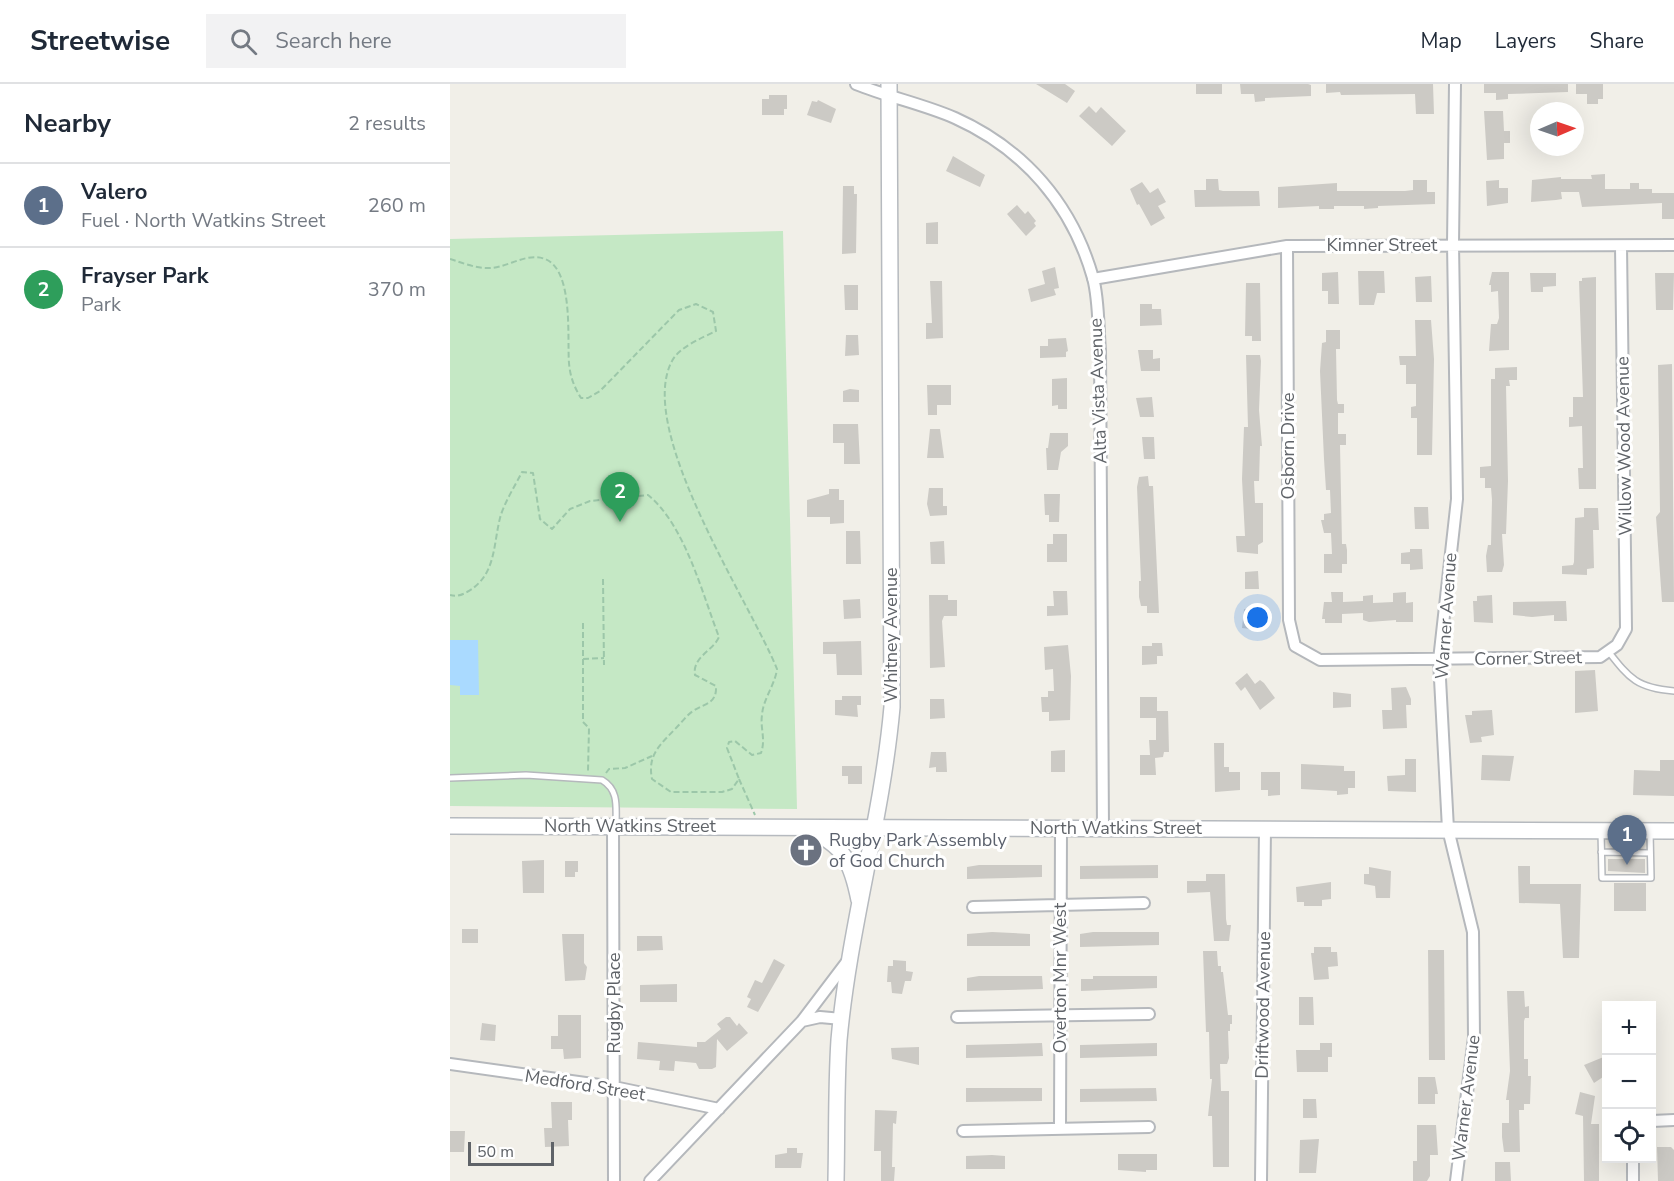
<!DOCTYPE html>
<html lang="en">
<head>
<meta charset="utf-8">
<style>
  body { margin:0; font-family:"Nunito Sans",sans-serif; background:#f2f2f3; color:#1f2937 }
  .controls { position:absolute; right:18px; bottom:18px; display:grid; overflow:hidden; border-radius:0px; box-shadow:0 6px 24px #0002 }
  .controls button { width:54px; height:54px; display:grid; place-items:center; padding:0; border:0; border-bottom:2px solid #e0e1e3; background:#fff; color:#1f2937; font:30px sans-serif }
  .compass { position:absolute; left:1080px; top:18px; width:54px; height:54px; border-radius:50%; background:#fff; box-shadow:0 6px 24px #0002; rotate:88deg }
  .scale { position:absolute; left:18px; bottom:15px; width:86px; box-sizing:border-box; padding-left:6px; border:3px solid #5f6368; border-top:0; font-size:16px; line-height:21px; white-space:nowrap; color:#5f6368; -webkit-text-stroke:4px #fff; paint-order:stroke }
  .you { position:absolute; left:808px; top:534px; width:21px; height:21px; margin:-15px; border:4px solid #fff; border-radius:50%; background:#1a73e8; box-shadow:0 0 0 9px #1a73e833 }
  .badge { display:grid; place-items:center; width:39px; height:39px; border-radius:50%; background:#ea4335; color:#fff; font-size:20px; font-weight:700 }
  .pin { position:absolute; translate:-50% -50px; filter:drop-shadow(0 2px 3px #0008) }
  .pin::after { content:''; position:absolute; top:32px; width:21px; height:18px; background:inherit; clip-path:polygon(0 0,100% 0,50% 100%) }
  .list { margin:0; padding:0; list-style:none }
  h2 { display:flex; justify-content:space-between; align-items:center; height:78px; margin:0; padding:0 24px; font-size:26px }
  h2 small { font-size:20px; font-weight:400; color:#747a83 }
  .list li { display:grid; grid-template-columns:39px 1fr auto; gap:18px; align-items:center; box-sizing:border-box; height:84px; padding:0 24px; border-top:2px solid #e0e1e3 }
  .list b { display:block; font-size:22px; white-space:nowrap }
  .list p { margin:0; font-size:20px; white-space:nowrap; color:#747a83 }
  .list em { font-size:20px; font-style:normal; color:#747a83 }
  .icon { flex:none; width:33px; height:33px; fill:none; stroke:currentColor; stroke-width:2; stroke-linecap:round; stroke-linejoin:round }
  .map { position:relative; flex:none; width:1224px; height:1097px; overflow:hidden }
  header { display:flex; align-items:center; gap:36px; box-sizing:border-box; height:84px; padding:0 30px; background:#fff; border-bottom:2px solid #e0e1e3 }
  header strong { font-size:28px }
  nav { display:flex; gap:33px; margin-inline-start:auto; font-size:21px }
  .search { width:420px; height:54px; background:#f2f2f3; display:flex; align-items:center; gap:15px; box-sizing:border-box; padding:0 21px; border-radius:0px; color:#747a83; font-size:22px }
  main { display:flex }
  aside { flex:1; background:#fff }
  .map>svg:first-child { display:block }
  .green { fill:#c5e8c5 }
  .water { fill:#aadaff }
  .building { fill:#cccac5 }
  .lines { fill:none; stroke-linecap:round; stroke-linejoin:round }
  .lane-casing { stroke:#b5b8bc; stroke-width:8 }
  .street-casing { stroke:#b5b8bc; stroke-width:14 }
  .secondary-casing { stroke:#b6babf; stroke-width:18 }
  .path { stroke:#9cc7a9; stroke-width:2; stroke-dasharray:6 3; stroke-linecap:butt }
  .lane { stroke:#fff; stroke-width:5 }
  .street { stroke:#fff; stroke-width:10 }
  .secondary { stroke:#fff; stroke-width:15 }
  .labels { text-anchor:middle; dominant-baseline:central; stroke-width:6; stroke-linejoin:round; paint-order:stroke }
  .street-label { font-size:18px; fill:#5f6368; stroke:#fff }
  .worship-label { font-size:18px; fill:#5b616d; stroke:#fff; text-anchor:start }
</style>
</head>
<body>
<header>
<strong>Streetwise</strong>
<div class="search"><svg class="icon" aria-label="search" viewBox="0 0 24 24"><circle cx="10" cy="10" r="6"/><path d="M15 15l6 6"/></svg>Search here</div>
<nav><a>Map</a><a>Layers</a><a>Share</a></nav>
</header>
<main>
<aside>
<h2>Nearby<small>2 results</small></h2>
<ul class="list">
<li><span class="badge" style="background:#5c6f8a">1</span><div><b>Valero</b><p>Fuel · North Watkins Street</p></div><em>260 m</em></li>
<li><span class="badge" style="background:#2e9e5b">2</span><div><b>Frayser Park</b><p>Park</p></div><em>370 m</em></li>
</ul>
</aside>
<div class="map">
<svg width="1224" height="1097" viewBox="0 0 1224 1097">
  <rect width="100%" height="100%" fill="#f1efe8"/>
  <path class="green" d="M333,147L347,725L0,722V155Z"/>
  <path class="water" d="M0,556H28L29,611H10V602L0,601Z"/>
  <path class="building" d="M586,0H615L625,7L617,19Z
    M746,0H772V10H746Z
    M790,0H858L861,1V12L815,14V17L805,18L804,10H791Z
    M876,0H983L984,30H966L965,10L891,11L890,8L876,9Z
    M1034,0H1118V8L1058,10V15L1046,16V9H1034Z
    M1126,0H1153V15H1148V20H1137V10H1126Z
    M319,11H337V25H334V31H312V15H319Z
    M368,16L386,25L381,39L357,31L362,17L367,18Z
    M639,22L646,29L651,23L676,47L662,62L629,32Z
    M1034,27H1053L1054,47H1060V59H1054V75L1037,76Z
    M503,72L535,91L530,103L496,87Z
    M1155,90V105H1180V99H1189V105H1202V109H1224V135H1212V119L1132,123L1129,108H1111L1112,115L1106,116L1081,118L1082,96L1111,93V95H1142L1141,91Z
    M756,95H768L769,106L773,107H809L810,122L745,123L744,106H756Z
    M963,96H977V108H985V120L928,122V124L914,125V122H884V125H869V122L828,124V103L887,99V107H955L963,106Z
    M1049,96V104H1058V119L1037,122L1036,97Z
    M692,98L700,109L708,104L716,118L708,122L715,134L701,142L689,120L687,121L680,105Z
    M393,102H404V110H407L406,169L392,170Z
    M567,121L575,130L578,127L586,137L584,139L586,142L576,152L557,130Z
    M488,138V160H476V139Z
    M605,183L609,204L604,205L606,211L581,218L578,205L595,200L592,187Z
    M908,187H934L935,209H927L924,221H909Z
    M888,188L889,220H878V207H872V189Z
    M1042,188H1059V266L1039,267L1041,240H1047L1049,234L1048,207L1041,208V201H1039Z
    M1080,189H1106V202L1093,203V208H1081Z
    M1205,189H1224L1223,226H1206Z
    M981,192L982,218H966L965,193Z
    M1146,193V405H1129L1128,384H1133L1132,342L1119,343V333H1123V313H1133L1129,197H1132V194Z
    M480,197H492L493,254L476,255V239H482Z
    M796,199H810L811,257H802V252H795Z
    M394,201H408V226H395Z
    M690,220H702V225H711L712,241L690,242Z
    M965,236H981L984,275L982,371H967V334H961V323L966,322V300H956V281H950L949,272H966Z
    M876,246H890V265H886L887,316L888,320H894V329H888V350H896V361H890L892,460H896L897,466V480H892V489H874V470H882L881,449H874L871,436H874V430L881,429L880,406H876L874,375L870,287L872,259L876,258Z
    M396,251H408L409,271L395,272Z
    M616,254L618,267L616,268V273L590,274V262H598V255Z
    M688,266H703V275L710,274V287H691Z
    M796,271H810L811,277L809,326L812,362H810L809,397H804L805,419H813V458L808,461V470L787,468L786,452H795L792,395L794,343H798Z
    M1222,280L1224,518H1212L1206,433L1210,428L1208,281Z
    M1067,283V296H1059L1060,302H1056L1058,397L1056,450H1052L1054,481L1052,488H1037L1036,472L1038,461H1041L1042,416L1041,404H1035V394H1030V383L1041,382V295H1045V284Z
    M617,294V325H608V321L602,322V295Z
    M477,301H501V321H487V331H478Z
    M400,305L409,306V318H393V307Z
    M702,313L704,333H690L686,314Z
    M383,340H408L410,380H394V359H383Z
    M480,345H490L494,374H477Z
    M600,349H618V362L611,368L608,386H597L596,364H598Z
    M692,353H704L705,375H694Z
    M698,392L699,402H703L709,529H697V522H691L689,513V497H691L687,403L689,393Z
    M479,404H493V422H497V431L480,432L477,420Z
    M379,405H389V416H394V439L380,440V433H357V416L379,410Z
    M594,410H610L609,438H599V431H595Z
    M964,423H978L979,445H965Z
    M1134,424H1148L1149,446H1143L1144,484L1137,485V491L1112,490V482L1123,481L1124,478L1125,434L1134,433Z
    M396,447H410L411,480H396Z
    M603,450H617V478H597V460H603Z
    M494,457L495,480H481L480,458Z
    M960,465H972L973,485L960,486V480H951V469L960,468Z
    M808,487L809,505H795V488Z
    M603,507H617L618,531L597,532V522H604Z
    M881,508H893V518L913,517V512L923,511V519L943,518V509L956,508V519L963,518V538H946V536L919,538L913,536V529L892,530V539H875V535H872L874,518H882Z
    M479,511H498V516H507V532H494L492,537L495,583L480,584Z
    M1042,511L1043,539L1024,538L1023,517H1027V512Z
    M410,515L411,534L394,535L393,516Z
    M1116,517L1117,537H1104V531L1082,533L1063,531V518Z
    M810,524L809,546L792,544L794,525Z
    M411,557L412,591H387L386,570H373V558Z
    M702,559H712L713,572H707V580L692,581V562H702Z
    M618,561L621,592L620,636L599,637V628H592L591,613H598V607H604L603,585L595,586L594,563Z
    M1145,586L1148,627L1125,629V587Z
    M797,589L805,600L810,596L814,599L825,614L810,626L795,603L791,607L785,599Z
    M956,603L961,615V621H956L957,644L933,645L932,626H942L941,604Z
    M883,608L901,610V623L883,624Z
    M392,612H411V621H407L408,633L385,631V616H392Z
    M690,613H707V627H718L719,668H714L713,673L705,674L706,691H690V671H700L699,656H706V634H690Z
    M480,615H494L495,634L480,635Z
    M1042,626L1044,651L1031,653L1032,658L1020,659L1015,631H1022V627Z
    M764,659H774V683H779V688H790V706L765,708Z
    M615,666V688H601V667Z
    M481,668H496L497,688H486V683L479,684Z
    M1032,671L1064,672L1060,697L1031,696Z
    M955,675H966V708L938,707L937,692L955,691Z
    M1210,676H1224V712L1183,711L1184,686L1210,687Z
    M851,680L894,682V687H905V704H898V710L887,711V707L851,705Z
    M392,682H412V700H398V692H392Z
    M811,688H830V711L818,712V706H811Z
    M1158,775H1195V789L1158,787Z
    M94,776V809H73L72,777Z
    M115,777H128V788H125V793H115Z
    M529,781H592V793L517,795V783Z
    M708,781V794L630,795V782Z
    M1068,782H1080V800H1131L1129,874H1113L1110,820L1069,819Z
    M919,783L941,787L940,814H926L925,802L914,800V790H919Z
    M756,790H775L776,835L777,841H781L779,857H764L760,808L737,809V797H756Z
    M881,798V815L872,816V822H854V818H847L846,803Z
    M1164,799H1196V827H1164Z
    M12,845H28V859H12Z
    M542,848L580,850V862H517V850Z
    M643,848H709V861L630,863V850Z
    M112,850H134V879L137,883L135,896L115,897Z
    M187,852H212L213,866L187,867Z
    M864,863H881V868H887L888,882L878,883L879,895L864,896L861,869H864Z
    M978,866H994L995,976H979Z
    M753,867H767L768,882H771V888H773L778,931H782V940H780V947H778L779,974L777,980H770L771,1007H779V1083H763L762,1032H758L762,995H760L759,948H756Z
    M324,875L335,881L308,928L297,923L301,915L297,913L305,896L312,899Z
    M443,876L456,877V887L463,888L461,897H455L452,910L442,909L441,898H437L438,882H443Z
    M529,892H592L593,905L517,907V894Z
    M643,892H707V904L631,907V895H643Z
    M227,900V918H190V901Z
    M1057,907H1074L1075,923L1079,922V934H1075L1074,937V975H1078V992H1081L1080,1020H1074V1026H1069L1070,1068H1054L1052,1053V1039H1059V1016H1056L1060,987Z
    M849,913H863L864,941H849Z
    M108,931H131V974L114,975L113,965H101V952H108Z
    M276,933H280L287,942L289,939L298,949L277,967L267,955L266,983L262,985H249L246,979L225,977L224,987L209,986L210,977L187,975L188,958L247,963V958H255L271,945L267,940Z
    M32,939L46,941L45,957L30,956Z
    M592,959L593,972L516,974V961Z
    M707,959V972L630,974V961Z
    M870,959H882V973H878V988H847L846,966H870Z
    M469,963V981L442,975L441,964Z
    M1156,972V991L1144,999L1134,981Z
    M968,993H985L988,1010H985V1020H968Z
    M516,1004H592V1017L516,1018Z
    M706,1004L707,1017L630,1018V1005Z
    M1130,1008L1145,1012L1141,1040H1149V1097H1134L1133,1032L1125,1030Z
    M853,1015H866L867,1034H853Z
    M101,1018H122V1036H118L119,1062L95,1063L94,1044H102Z
    M425,1026L447,1027L446,1040L443,1039L442,1083H445L444,1097H431V1067H424Z
    M967,1041H986L988,1071H980V1092L977,1097H963V1077H967Z
    M0,1047H15L14,1068H0Z
    M869,1055L866,1089H849L850,1056Z
    M1207,1063H1221L1224,1066V1097H1208Z
    M337,1064H347V1069H353L351,1084H325V1071L337,1069Z
    M668,1070H707V1086H696V1088L668,1086Z
    M542,1071L555,1072V1085H516V1072Z
    M1045,1078H1060L1061,1097H1045Z"/>
  <g class="lines">
    <g class="lane-casing">
      <path id="lane" d="M1158,567C1180,595 1187,604 1224,607
        M0,694L76,691L152,696C169,706 166,723 166,741
        M1151,747L1152,794H1201L1200,748
        M1151,768L1200,769"/>
    </g>
    <g class="street-casing">
      <path id="street" d="M406,0C438,13 473,20 505,34C574,65 622,120 643,194C649,216 648,243 650,266L653,744
        M1005,0L1003,160L1007,415L989,576L998,745L1023,848L1024,953L1006,1097
        M837,162L839,536L845,562L870,576L1150,573L1167,561L1176,545L1171,162
        M643,195L837,162L1224,161
        M163,741L164,1097
        M523,823L694,819
        M507,933L699,930
        M392,935L370,933L352,937L399,875
        M0,980L164,1003L269,1025
        M1202,1037L1224,1036
        M610,1044L611,744
        M513,1047L699,1043
        M200,1097L352,937
        M811,1097L815,744
        M1183,1097V1074"/>
    </g>
    <g class="secondary-casing">
      <path id="secondary" d="M0,742L1224,747
        M358,747C394,759 402,781 409,816
        M386,1097C387,1050 386,1003 389,956C399,844 432,735 442,623L439,0"/>
    </g>
    <path class="path" d="M0,175C13,179 27,185 41,184C58,183 78,168 95,175C124,186 117,255 119,279C120,292 124,303 131,314H138L150,307L229,226L246,220L263,228L266,247C252,254 229,263 222,277C185,346 300,518 327,585C325,601 313,615 312,631C310,644 316,655 311,669L302,671L285,657L279,658L277,664L289,695L282,705L272,708H221L202,695C197,670 211,660 227,643C232,638 237,631 243,627C255,619 267,620 266,602L245,591C242,573 263,567 269,553C252,509 235,441 198,411L140,417L120,425L102,445L90,435L83,389L72,388C65,402 54,419 50,434C43,462 46,492 17,508C12,511 6,513 0,511
      M153,495L154,581
      M133,539V638L139,644L138,687
      M133,575L154,574
      M156,689L159,685L175,684L202,672
      M289,695L305,731"/>
    <use href="#lane" class="lane"/>
    <use href="#street" class="street"/>
    <use href="#secondary" class="secondary"/>
  </g>
  <defs>
    <g id="church-disc" transform="scale(1.725)"><circle r="9.5" fill="#6b7280" stroke="#fff"/><path d="M-1.2-6h2.4v3.5h3.3v2.4h-3.3V6h-2.4V-.1h-3.3v-2.4h3.3Z" fill="#fff"/></g>
  </defs>
  <g fill-rule="evenodd">
    <use href="#church-disc" x="356" y="766"/>
  </g>
  <g class="labels">
    <g class="street-label">
      <text x="932" y="161">Kimner Street</text>
      <text transform="translate(648 307) rotate(-92)">Alta Vista Avenue</text>
      <text transform="translate(838 362) rotate(-90)">Osborn Drive</text>
      <text transform="translate(1174 362) rotate(-91)">Willow Wood Avenue</text>
      <text transform="translate(996 532) rotate(-86)">Warner Avenue</text>
      <text transform="translate(441 551) rotate(-90)">Whitney Avenue</text>
      <text transform="translate(1078 574) rotate(-1)">Corner Street</text>
      <text x="180" y="742">North Watkins Street</text>
      <text x="666" y="744">North Watkins Street</text>
      <text transform="translate(610 894) rotate(-90)">Overton Mnr West</text>
      <text transform="translate(164 919) rotate(-90)">Rugby Place</text>
      <text transform="translate(813 921) rotate(-89)">Driftwood Avenue</text>
      <text transform="translate(135 1001) rotate(9)">Medford Street</text>
      <text transform="translate(1016 1014) rotate(-83)">Warner Avenue</text>
    </g>
    <g class="worship-label">
      <text x="379" y="756">Rugby Park Assembly<tspan x="379" dy="21">of God Church</tspan></text>
    </g>
  </g>
</svg>
<div class="controls">
<button>+</button>
<button>−</button>
<button><svg class="icon" aria-label="locate" viewBox="0 0 24 24"><circle cx="12" cy="12" r="6"/><path d="M12 2v4M12 18v4M2 12h4M18 12h4"/></svg></button>
</div>
<svg class="compass" viewBox="-18 -18 36 36"><path d="M0-13l5 13h-10z" fill="#e53935"/><path d="M0 13l5-13h-10z" fill="#747a83"/></svg>
<div class="scale">50 m</div>
<div class="you"></div>
<div class="pin badge" style="left:1177px;top:781px;background:#5c6f8a">1</div>
<div class="pin badge" style="left:170px;top:438px;background:#2e9e5b">2</div>
</div>
</main>
</body>
</html>
